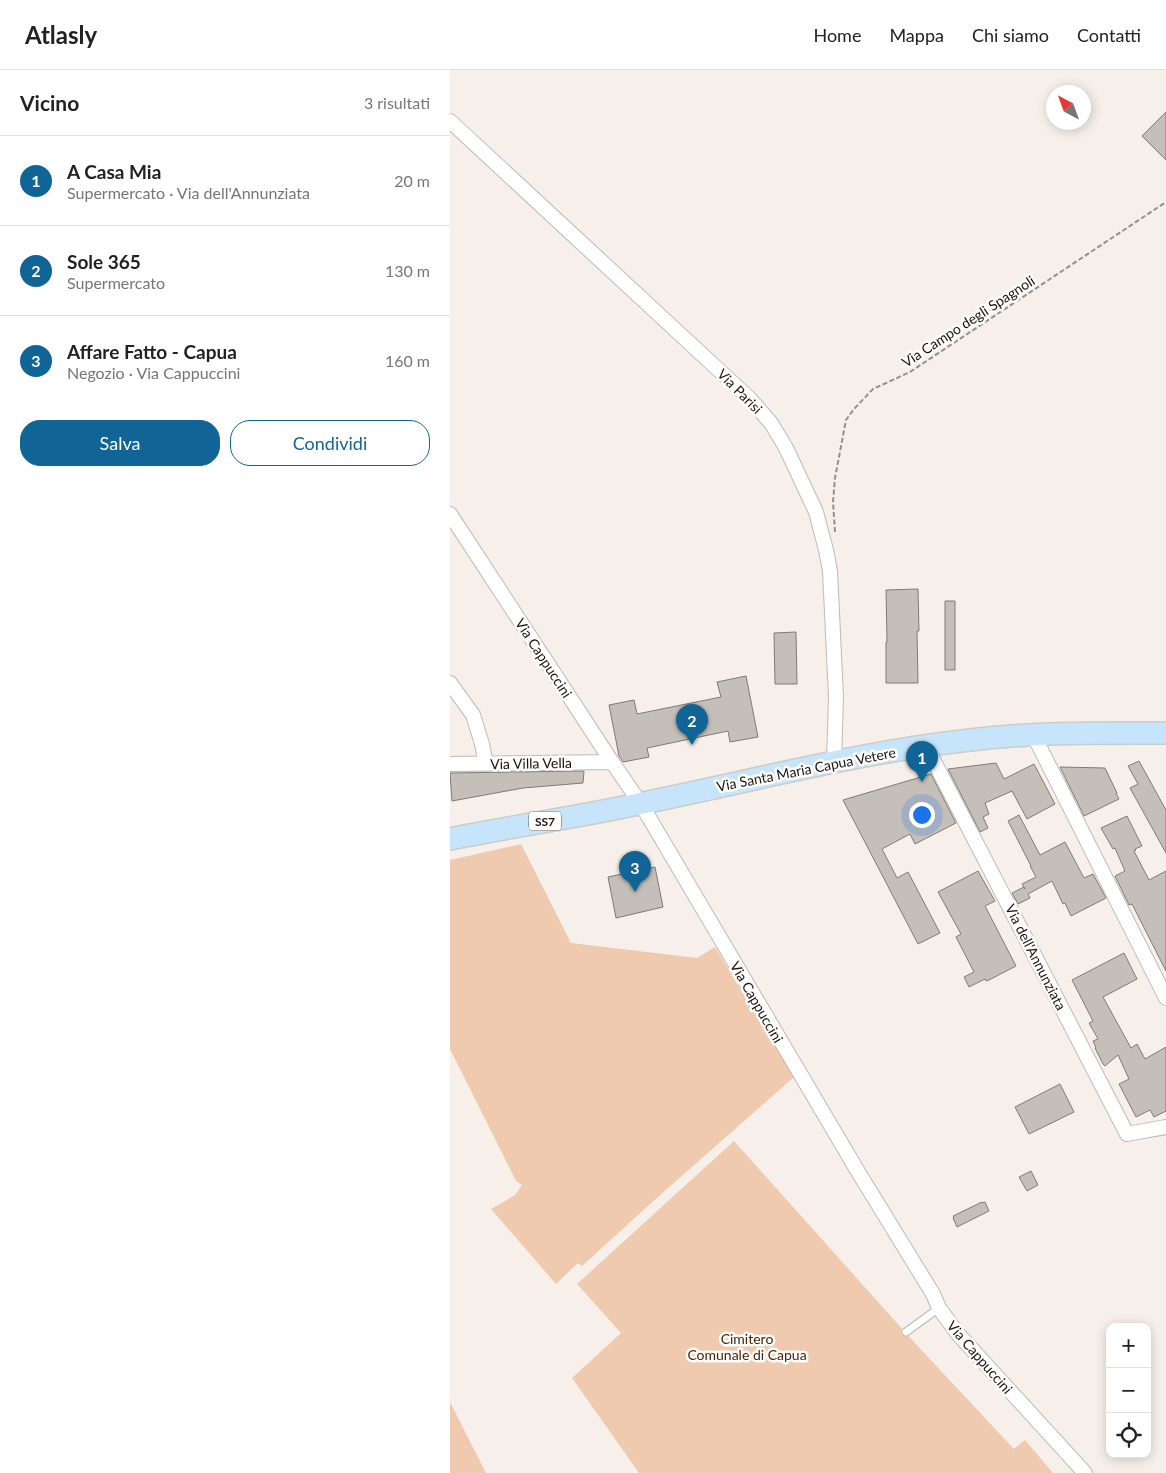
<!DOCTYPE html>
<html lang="it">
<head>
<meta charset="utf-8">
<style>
  body { margin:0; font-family:Lato,sans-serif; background:#f6f6f6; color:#222 }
  .controls { position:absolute; right:15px; bottom:15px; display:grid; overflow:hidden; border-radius:10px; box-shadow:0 2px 12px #0003 }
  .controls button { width:45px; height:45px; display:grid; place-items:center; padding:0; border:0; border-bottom:1px solid #e0e0e0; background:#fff; color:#222; font:25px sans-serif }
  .compass { position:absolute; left:596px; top:15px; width:45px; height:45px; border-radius:50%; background:#fff; box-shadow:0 2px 12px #0003; rotate:319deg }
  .you { position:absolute; left:471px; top:744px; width:18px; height:18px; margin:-12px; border:4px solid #fff; border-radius:50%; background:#1a73e8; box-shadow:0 0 0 8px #1a73e833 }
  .badge { display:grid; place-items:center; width:32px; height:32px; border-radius:50%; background:#106596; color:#fff; font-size:16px; font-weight:700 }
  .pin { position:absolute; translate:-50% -41px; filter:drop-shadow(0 1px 2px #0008) }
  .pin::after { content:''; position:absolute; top:26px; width:18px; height:15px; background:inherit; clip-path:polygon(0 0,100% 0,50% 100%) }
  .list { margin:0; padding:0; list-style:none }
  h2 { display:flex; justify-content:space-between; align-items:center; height:65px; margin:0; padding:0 20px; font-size:21px }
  h2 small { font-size:16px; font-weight:400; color:#767676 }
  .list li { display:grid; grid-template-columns:32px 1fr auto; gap:15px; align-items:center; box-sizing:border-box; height:90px; padding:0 20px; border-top:1px solid #e0e0e0 }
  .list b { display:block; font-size:19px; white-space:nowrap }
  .list p { margin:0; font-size:16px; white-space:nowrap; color:#767676 }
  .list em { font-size:16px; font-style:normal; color:#767676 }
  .actions { display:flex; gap:10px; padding:15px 20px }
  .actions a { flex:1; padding:11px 0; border:1px solid #106596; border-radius:20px; text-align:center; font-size:18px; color:#106596 }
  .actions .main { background:#106596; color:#fff }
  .icon { flex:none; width:28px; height:28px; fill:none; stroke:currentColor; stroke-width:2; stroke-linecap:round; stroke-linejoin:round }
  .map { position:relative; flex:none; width:716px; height:1403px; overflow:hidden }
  header { display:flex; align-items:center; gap:30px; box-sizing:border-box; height:70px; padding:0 25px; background:#fff; border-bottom:1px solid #e0e0e0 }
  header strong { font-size:24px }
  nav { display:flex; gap:28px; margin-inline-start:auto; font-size:18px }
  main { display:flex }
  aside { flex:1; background:#fff }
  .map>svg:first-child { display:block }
  .green { fill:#f0caae }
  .building { fill:#c5bfba; stroke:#807b76 }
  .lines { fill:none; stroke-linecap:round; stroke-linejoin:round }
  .service-casing { stroke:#c1bab6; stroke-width:9 }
  .minor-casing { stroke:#c1bab6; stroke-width:16 }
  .primary-casing { stroke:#cccccb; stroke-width:24 }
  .path { stroke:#94908c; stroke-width:2; stroke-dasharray:5 2.5; stroke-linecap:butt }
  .service { stroke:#fff; stroke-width:7 }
  .minor { stroke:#fff; stroke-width:14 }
  .primary { stroke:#c7e5fa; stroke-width:21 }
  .labels { text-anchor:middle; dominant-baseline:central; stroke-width:5; stroke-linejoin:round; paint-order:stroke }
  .shield { fill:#fffdfc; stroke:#5d5b59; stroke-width:1 }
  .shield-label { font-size:12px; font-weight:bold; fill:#171513 }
  .street-label { font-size:14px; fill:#171513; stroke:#fffdfc }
  .park-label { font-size:14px; fill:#42250b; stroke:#fffdfc }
</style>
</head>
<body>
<header>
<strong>Atlasly</strong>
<nav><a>Home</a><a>Mappa</a><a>Chi siamo</a><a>Contatti</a></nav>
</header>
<main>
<aside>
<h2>Vicino<small>3 risultati</small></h2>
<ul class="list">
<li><span class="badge">1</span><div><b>A Casa Mia</b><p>Supermercato · Via dell'Annunziata</p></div><em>20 m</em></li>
<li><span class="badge">2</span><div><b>Sole 365</b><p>Supermercato</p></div><em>130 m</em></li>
<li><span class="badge">3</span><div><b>Affare Fatto - Capua</b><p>Negozio · Via Cappuccini</p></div><em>160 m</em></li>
</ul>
<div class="actions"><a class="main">Salva</a><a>Condividi</a></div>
</aside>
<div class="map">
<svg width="716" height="1403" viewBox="0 0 716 1403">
  <rect width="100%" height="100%" fill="#f6efea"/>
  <path class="green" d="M71,774L121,873L247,888L265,877L344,1007L209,1126L132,1196L128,1193L106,1214L41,1139L65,1125L72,1115L66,1111L0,979V790Z
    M284,1071L463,1271L564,1379L575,1370L603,1403H189L122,1308L171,1263L127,1214Z
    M0,1332L36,1403H0Z"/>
  <path class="building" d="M716,42V90L692,66Z
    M468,519L469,561H467L468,613H436V572H437L436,520Z
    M495,531H505V600H495Z
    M346,562L347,614H325L324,563Z
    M296,606L308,667L280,672L278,661L197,678L199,687L173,692L169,686L159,635L184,630L187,644L271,627L267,612Z
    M689,691L716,740V783L680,718L688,714L678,696Z
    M546,693L554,709L584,694L605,734L577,749L562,721L535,733L539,744L533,747L538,758L530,762L498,699Z
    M610,697L655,698L667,723H666L669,729L634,746Z
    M134,701L133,713L73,718L2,731L0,703Z
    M481,704L506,753L465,774L460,764L432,779L447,808L458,802L490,863L468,874L393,730Z
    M569,745L590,785L615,772L634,808L643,804L656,828L621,846L615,833L613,834L602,811L578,824L580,828L568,834L562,823L574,817L575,819L572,814L586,807L580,796H581L558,751Z
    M677,746L692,776L685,779L686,780L684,781L699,810L716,801V901L682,834L679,835L665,806L675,801L665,778L663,779L651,758Z
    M205,797L213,837L166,848L158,807Z
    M528,801L545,831L535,836L566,896L539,910L536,911L535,909L519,917L514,907L524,902L506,867L511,864L488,822Z
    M674,883L687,909L653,927L681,978L687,974L695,989L716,977V1041L704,1047L700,1040L686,1047L669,1014L679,1009L668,985L655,996L653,994L645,978H646L643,971L648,969L639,953L643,951L622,910Z
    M610,1014L624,1042L579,1064L565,1037Z
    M581,1101L588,1115L577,1121L569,1107Z
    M532,1132V1133L535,1132L539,1141L507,1157L503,1148L504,1147L503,1146Z"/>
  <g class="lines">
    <g class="service-casing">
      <path id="service" d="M456,1262L489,1238"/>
    </g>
    <g class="minor-casing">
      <path id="minor" d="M0,51L300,329L321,353L336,378L366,442L376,480L380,501L386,627L384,692
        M0,444L162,692L191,734L407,1100L483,1224L489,1238L508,1264L635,1403
        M0,613L23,645L32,674L36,694
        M583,664L716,928
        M476,676L677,1064L716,1057
        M0,694L162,692"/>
    </g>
    <g class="primary-casing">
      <path id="primary" d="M0,769C64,756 129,747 193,733C302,711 410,682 520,670C585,662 650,663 716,663"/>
    </g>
    <path class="path" d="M385,462L383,432L385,408L396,350L404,339L423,319L460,302L716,132"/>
    <use href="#service" class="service"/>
    <use href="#minor" class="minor"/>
    <use href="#primary" class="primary"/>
  </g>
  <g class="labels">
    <rect class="shield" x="79" y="741.5" width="32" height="19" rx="4"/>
    <g class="shield-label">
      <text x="95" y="751">SS7</text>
    </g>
    <g class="street-label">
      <text transform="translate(518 251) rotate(-33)">Via Campo degli Spagnoli</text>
      <text transform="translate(290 321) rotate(45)">Via Parisi</text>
      <text transform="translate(94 588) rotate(57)">Via Cappuccini</text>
      <text transform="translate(81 693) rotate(-1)">Via Villa Vella</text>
      <text transform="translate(356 699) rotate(-11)">Via Santa Maria Capua Vetere</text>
      <text transform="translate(586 887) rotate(63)">Via dell'Annunziata</text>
      <text transform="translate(307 932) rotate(60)">Via Cappuccini</text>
      <text transform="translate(530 1287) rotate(49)">Via Cappuccini</text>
    </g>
    <g class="park-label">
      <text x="297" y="1268">Cimitero<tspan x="297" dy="16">Comunale di Capua</tspan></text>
    </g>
  </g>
</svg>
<div class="controls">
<button>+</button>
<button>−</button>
<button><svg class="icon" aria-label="locate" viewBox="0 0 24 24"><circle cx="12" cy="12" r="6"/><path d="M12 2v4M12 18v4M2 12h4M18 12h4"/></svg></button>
</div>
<svg class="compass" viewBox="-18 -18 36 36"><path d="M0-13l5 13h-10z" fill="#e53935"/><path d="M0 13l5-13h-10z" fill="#767676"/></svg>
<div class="you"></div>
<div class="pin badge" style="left:472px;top:712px">1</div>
<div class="pin badge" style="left:242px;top:675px">2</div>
<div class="pin badge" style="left:185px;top:822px">3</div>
</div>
</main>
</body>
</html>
